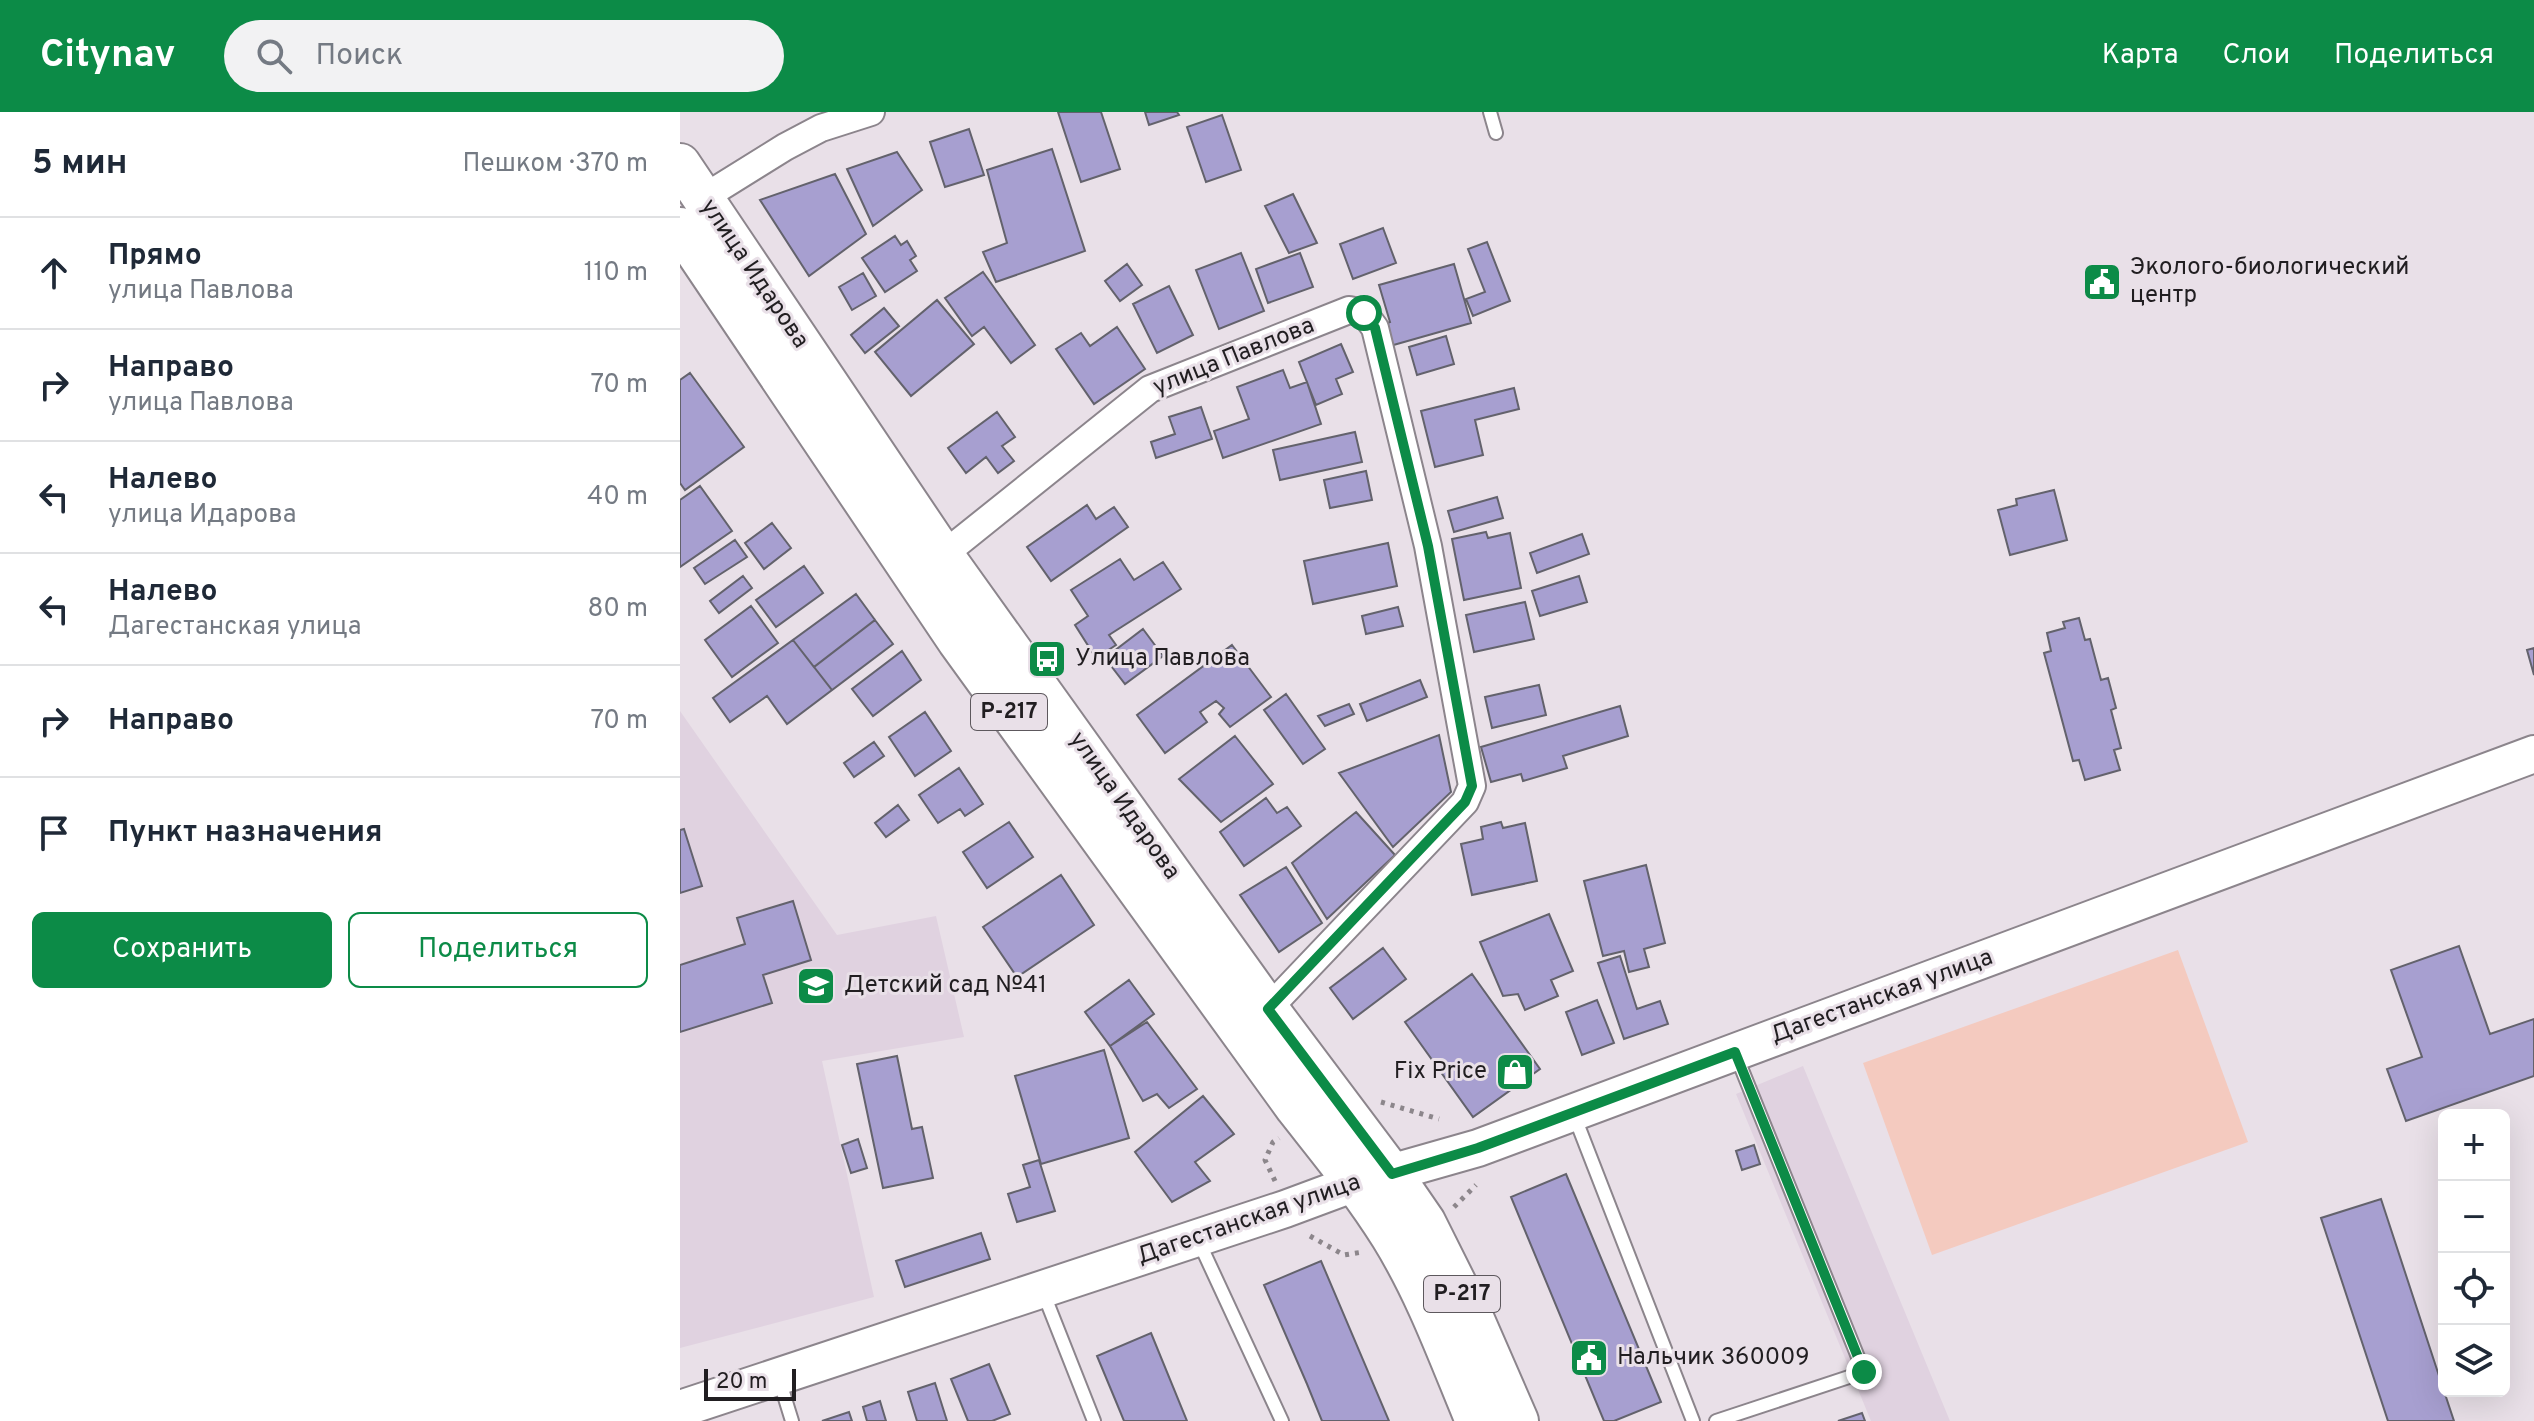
<!DOCTYPE html>
<html lang="ru">
<head>
<meta charset="utf-8">
<style>
  body { margin:0; font-family:Overpass,sans-serif; background:#f2f2f3; color:#1f2937 }
  .controls { position:absolute; right:24px; bottom:24px; display:grid; overflow:hidden; border-radius:12px; box-shadow:0 8px 32px #0002 }
  .controls button { width:72px; height:72px; display:grid; place-items:center; padding:0; border:0; border-bottom:2px solid #e0e1e3; background:#fff; color:#1f2937; font:40px sans-serif }
  .scale { position:absolute; left:24px; bottom:20px; width:92px; box-sizing:border-box; padding-left:8px; border:4px solid #211e21; border-top:0; font-size:22px; line-height:28px; white-space:nowrap; color:#211e21; -webkit-text-stroke:6px #e9e0e8; paint-order:stroke }
  .stop { position:absolute; width:24px; height:24px; margin:-18px; border:6px solid #0c8b47; border-radius:50%; background:#fff }
  .stop.end { background:#0c8b47; border-color:#fff; box-shadow:0 2px 8px #0008 }
  .list { margin:0; padding:0; list-style:none }
  h2 { display:flex; justify-content:space-between; align-items:center; height:104px; margin:0; padding:0 32px; font-size:34px }
  h2 small { font-size:26px; font-weight:400; color:#747a83 }
  .list li { display:grid; grid-template-columns:52px 1fr auto; gap:24px; align-items:center; box-sizing:border-box; height:112px; padding:0 32px; border-top:2px solid #e0e1e3 }
  .list b { display:block; font-size:30px; white-space:nowrap }
  .list p { margin:0; font-size:26px; white-space:nowrap; color:#747a83 }
  .list em { font-size:26px; font-style:normal; color:#747a83 }
  .actions { display:flex; gap:16px; padding:24px 32px }
  .actions a { flex:1; padding:18px 0; border:2px solid #0c8b47; border-radius:12px; text-align:center; font-size:28px; color:#0c8b47 }
  .actions .main { background:#0c8b47; color:#fff }
  .icon { flex:none; width:44px; height:44px; fill:none; stroke:currentColor; stroke-width:2; stroke-linecap:round; stroke-linejoin:round }
  .map { position:relative; flex:none; width:1854px; height:1309px; overflow:hidden }
  header { display:flex; align-items:center; gap:48px; box-sizing:border-box; height:112px; padding:0 40px; background:#0c8b47; color:#fff }
  header strong { font-size:38px }
  nav { display:flex; gap:44px; margin-inline-start:auto; font-size:28px }
  .search { width:560px; height:72px; background:#f2f2f3; display:flex; align-items:center; gap:20px; box-sizing:border-box; padding:0 28px; border-radius:44px; color:#747a83; font-size:30px }
  main { display:flex }
  aside { flex:1; background:#fff }
  .map>svg:first-child { display:block }
  .built { fill:#e0d2e0 }
  .green { fill:#f4cabf }
  .building { fill:#a79fd0; stroke:#63626c; stroke-width:2 }
  .lines { fill:none; stroke-linecap:round; stroke-linejoin:round }
  .lane-casing { stroke:#8c858c; stroke-width:16 }
  .street-casing { stroke:#8c858c; stroke-width:30 }
  .secondary-casing { stroke:#8c858c; stroke-width:40 }
  .primary-casing { stroke:#8c858c; stroke-width:44 }
  .path { stroke:#8c868b; stroke-width:5; stroke-dasharray:4 6; stroke-linecap:butt }
  .lane { stroke:#fff; stroke-width:12 }
  .street { stroke:#fff; stroke-width:26 }
  .secondary { stroke:#fff; stroke-width:36 }
  .primary { stroke:#fff; stroke-width:40 }
  .route { stroke:#0c8b47; stroke-width:10 }
  .labels { text-anchor:middle; dominant-baseline:central; stroke-width:6; stroke-linejoin:round; paint-order:stroke }
  .shield { fill:#e9e0e8; stroke:#5d585d; stroke-width:2 }
  .shield-label { font-size:22px; font-weight:bold; fill:#211e21 }
  .poi-label { font-size:24px; fill:#211e21; stroke:#e9e0e8; text-anchor:start }
  .street-label { font-size:24px; fill:#211e21; stroke:#e9e0e8 }
</style>
</head>
<body>
<header>
<strong>Citynav</strong>
<div class="search"><svg class="icon" aria-label="search" viewBox="0 0 24 24"><circle cx="10" cy="10" r="6"/><path d="M15 15l6 6"/></svg>Поиск</div>
<nav><a>Карта</a><a>Слои</a><a>Поделиться</a></nav>
</header>
<main>
<aside>
<h2>5 мин<small>Пешком · 370 m</small></h2>
<ul class="list">
<li><svg class="icon" aria-label="ahead" viewBox="0 0 24 24"><path d="M12 20V5M6 11l6-6 6 6"/></svg><div><b>Прямо</b><p>улица Павлова</p></div><em>110 m</em></li>
<li><svg class="icon" aria-label="right" viewBox="0 0 24 24"><path d="M7 20v-9h11M14 6l5 5-5 5"/></svg><div><b>Направо</b><p>улица Павлова</p></div><em>70 m</em></li>
<li><svg class="icon" aria-label="left" viewBox="0 0 24 24"><path d="M17 20v-9H6M10 6l-5 5 5 5"/></svg><div><b>Налево</b><p>улица Идарова</p></div><em>40 m</em></li>
<li><svg class="icon" aria-label="left" viewBox="0 0 24 24"><path d="M17 20v-9H6M10 6l-5 5 5 5"/></svg><div><b>Налево</b><p>Дагестанская улица</p></div><em>80 m</em></li>
<li><svg class="icon" aria-label="right" viewBox="0 0 24 24"><path d="M7 20v-9h11M14 6l5 5-5 5"/></svg><div><b>Направо</b></div><em>70 m</em></li>
<li><svg class="icon" aria-label="arrive" viewBox="0 0 24 24"><path d="M6 21V4h12l-3 4 3 4H6"/></svg><div><b>Пункт назначения</b></div></li>
</ul>
<div class="actions"><a class="main">Сохранить</a><a>Поделиться</a></div>
</aside>
<div class="map">
<svg width="1854" height="1309" viewBox="0 0 1854 1309">
  <rect width="100%" height="100%" fill="#e9e0e8"/>
  <path class="built" d="M0,599L157,823L256,804L284,925L142,949L194,1185L0,1236Z
    M1123,954L1270,1309H1191L1056,982Z"/>
  <path class="green" d="M1498,838L1568,1030L1252,1143L1183,951Z"/>
  <path class="building" d="M378,0H421L440,57L401,70Z
    M465,0H497L499,3L469,13Z
    M542,3L561,58L526,70L507,15Z
    M289,17L304,63L265,75L250,30Z
    M372,37L405,139L316,170L303,140L327,131L307,58Z
    M217,40L242,78L193,114L167,57Z
    M155,62L186,122L129,164L80,88Z
    M613,82L637,131L609,141L585,94Z
    M703,116L716,151L673,167L660,132Z
    M215,124L221,133L227,129L236,144L230,148L237,159L205,180L182,146Z
    M807,130L830,189L793,204L786,187L805,180L788,137Z
    M561,141L584,199L539,217L516,158Z
    M620,141L633,175L588,191L576,157Z
    M447,152L462,173L440,189L425,169Z
    M774,152L791,211L710,234L704,212L710,210L699,173Z
    M303,160L355,233L331,251L304,215L292,224L265,186Z
    M183,161L196,184L172,198L159,175Z
    M489,174L513,223L477,241L453,192Z
    M257,188L294,232L231,284L195,240Z
    M204,196L219,214L185,241L171,223Z
    M437,215L465,257L414,292L376,237L401,221L410,234Z
    M766,224L774,252L737,263L729,235Z
    M661,232L673,260L656,267L662,282L636,293L619,250Z
    M603,258L610,276L627,270L641,312L543,346L534,319L569,307L557,275Z
    M10,261L64,335L5,378L0,371V268Z
    M834,276L839,297L795,308L803,343L755,355L741,299Z
    M521,295L532,327L476,346L471,330L495,322L489,305Z
    M317,300L335,325L322,334L334,349L318,361L306,345L286,361L268,336Z
    M675,320L682,350L600,368L593,338Z
    M686,359L692,388L650,396L644,368Z
    M20,374L52,419L0,455V388Z
    M1374,378L1387,428L1330,443L1318,398L1337,393L1336,387Z
    M817,385L823,406L774,420L768,399Z
    M407,393L416,407L434,395L448,415L371,469L347,435Z
    M92,411L111,436L84,457L65,431Z
    M806,420L808,426L830,421L841,476L784,488L772,427Z
    M902,422L909,442L857,461L850,441Z
    M55,428L67,445L25,472L14,456Z
    M708,431L717,474L633,492L624,449Z
    M440,447L454,468L483,450L501,477L429,523L436,533L416,546L395,513L408,504L391,478Z
    M124,454L143,481L96,515L76,488Z
    M63,464L72,476L39,501L30,489Z
    M899,464L907,490L860,504L852,479Z
    M176,482L195,508L134,555L113,528Z
    M845,490L854,527L794,540L786,503Z
    M71,494L98,531L52,565L25,528Z
    M718,495L723,514L686,522L682,504Z
    M1399,506L1405,528L1410,527L1421,568L1428,566L1436,596L1431,598L1441,636L1434,638L1440,658L1405,668L1399,648L1393,649L1364,541L1371,539L1367,521L1385,516L1383,510Z
    M195,508L213,532L152,578L134,555Z
    M463,517L483,544L445,572L425,546Z
    M113,528L152,578L107,612L87,584L50,610L33,586Z
    M552,533L591,585L550,615L539,602L544,596L536,589L520,600L527,610L485,641L457,603Z
    M1854,536V563L1847,538Z
    M222,539L241,568L193,604L172,577Z
    M740,568L747,585L687,609L680,592Z
    M859,573L866,603L812,616L805,585Z
    M606,582L645,637L623,652L584,598Z
    M669,592L674,602L645,614L638,604Z
    M940,594L948,624L883,644L887,656L843,669L841,662L811,670L801,635Z
    M245,600L271,639L235,664L209,625Z
    M759,623L771,680L713,735L659,661Z
    M555,624L593,672L541,710L499,667Z
    M194,630L204,644L174,665L164,651Z
    M279,656L303,692L285,704L280,697L258,711L239,683Z
    M586,686L597,701L607,695L621,714L564,754L540,720Z
    M218,693L229,708L206,725L195,711Z
    M676,700L715,743L647,807L612,751Z
    M329,710L353,745L307,776L283,740Z
    M821,710L823,716L845,711L857,769L792,783L781,732L803,727L801,715Z
    M4,717L22,774L0,781V718Z
    M966,753L985,831L964,837L969,855L949,860L944,839L923,844L904,769Z
    M606,755L642,811L599,840L560,783Z
    M381,763L414,813L337,865L303,815Z
    M113,789L131,848L83,863L92,891L0,920V853L65,832L57,806Z
    M869,802L893,859L871,868L878,884L845,898L838,882L823,884L800,830Z
    M1779,834L1810,922L1854,907V964L1726,1009L1707,957L1742,945L1711,858Z
    M703,836L726,867L673,907L650,876Z
    M940,844L957,897L980,889L988,912L944,927L918,851Z
    M792,862L860,957L793,1005L725,910Z
    M449,868L474,902L430,934L405,900Z
    M917,888L934,931L902,943L886,900Z
    M467,910L517,977L489,996L477,982L463,989L430,934Z
    M424,938L449,1026L361,1052L335,964Z
    M217,944L232,1017L242,1015L253,1066L203,1076L177,952Z
    M523,984L554,1022L515,1050L530,1069L492,1090L455,1040Z
    M178,1027L187,1056L171,1061L162,1033Z
    M1074,1033L1080,1052L1062,1058L1056,1039Z
    M359,1048L375,1099L337,1110L328,1082L350,1075L343,1053Z
    M886,1062L981,1290L934,1309H924L831,1085Z
    M1701,1087L1764,1279L1774,1309H1708L1641,1106Z
    M301,1121L310,1147L225,1175L216,1149Z
    M641,1149L709,1309H642L627,1272L584,1173Z
    M471,1221L507,1309H444L437,1292L417,1244Z
    M309,1252L330,1302L312,1309H288L271,1267Z
    M255,1271L267,1309H237L228,1280Z
    M200,1289L206,1309H187L183,1295Z
    M169,1300L172,1309H142Z
    M1182,1301L1185,1309H1158Z"/>
  <g class="lines">
    <g class="lane-casing">
      <path id="lane" d="M810,0L816,21
        M894,1003L1013,1309
        M519,1130L602,1309
        M363,1180L414,1309
        M99,1267L112,1309
        M1036,1309L1184,1260L1056,943"/>
    </g>
    <g class="street-casing">
      <path id="street" d="M23,86L105,35L141,16L191,0
        M263,443L470,277L669,198L684,201L695,216L748,434L792,674L785,690L588,897"/>
    </g>
    <g class="secondary-casing">
      <path id="secondary" d="M0,1297L605,1097L675,1071L798,1036L1854,642"/>
    </g>
    <g class="primary-casing">
      <path id="primary" d="M0,52L263,443L588,897L712,1062L745,1110L794,1208L838,1309
        M0,116L278,529L616,996C649,1038 683,1079 711,1124C747,1182 770,1247 796,1309"/>
    </g>
    <path class="path" d="M701,990L759,1007
      M595,1069L585,1048L593,1030L599,1026
      M774,1095L796,1073
      M630,1124L664,1143L683,1140"/>
    <use href="#lane" class="lane"/>
    <use href="#street" class="street"/>
    <use href="#secondary" class="secondary"/>
    <use href="#primary" class="primary"/>
  </g>
  <g class="lines">
    <path class="route" d="M684,201L695,216L748,434L792,674L785,690L588,897L712,1062L798,1036L1055,940L1184,1260"/>
  </g>
  <defs>
    <g id="civic-square" transform="scale(2)"><rect x="-9" y="-9" width="18" height="18" rx="4" fill="#0c8b47" stroke="#e9e0e8"/><path d="M-.6-6.5H3V-4.5H.6V-3L4-1V1h2V6H-6V1h2V-1L-.6-3ZM-1.2 2.5V6h2.4V2.5Z" fill="#fff"/></g>
    <g id="bus-square" transform="scale(2)"><rect x="-9" y="-9" width="18" height="18" rx="4" fill="#0c8b47" stroke="#e9e0e8"/><path d="M-5-6H5V4H4V6H2V4H-2V6H-4V4H-5ZM-3.5-4V0h7V-4ZM-3.5 1.2v1.5H-2V1.2ZM2 1.2v1.5H3.5V1.2Z" fill="#fff"/></g>
    <g id="school-square" transform="scale(2)"><rect x="-9" y="-9" width="18" height="18" rx="4" fill="#0c8b47" stroke="#e9e0e8"/><path d="M0-5L7-2L0 1L-7-2ZM-4 1L0 2.5L4 1V4Q0 6-4 4Z" fill="#fff"/></g>
    <g id="shop-square" transform="scale(2)"><rect x="-9" y="-9" width="18" height="18" rx="4" fill="#0c8b47" stroke="#e9e0e8"/><path d="M-5-2.5h2.3a2.7 3.5 0 0 1 5.4 0H5L5.5 6h-11ZM-1.5-2.5h3a1.5 2.3 0 0 0-3 0Z" fill="#fff"/></g>
  </defs>
  <g fill-rule="evenodd">
    <use href="#civic-square" x="1422" y="170"/>
    <use href="#bus-square" x="367" y="547"/>
    <use href="#school-square" x="136" y="874"/>
    <use href="#shop-square" x="835" y="960"/>
    <use href="#civic-square" x="909" y="1246"/>
  </g>
  <g class="labels">
    <g class="shield">
      <rect x="291" y="582" width="76" height="36" rx="6"/>
      <rect x="744" y="1164" width="76" height="36" rx="6"/>
    </g>
    <g class="shield-label">
      <text x="329" y="600">Р-217</text>
      <text x="782" y="1182">Р-217</text>
    </g>
    <g class="poi-label">
      <text x="1450" y="156">Эколого-биологический<tspan x="1450" dy="28">центр</tspan></text>
      <text x="395" y="547">Улица Павлова</text>
      <text x="164" y="874">Детский сад №41</text>
      <text x="807" y="960" text-anchor="end">Fix Price</text>
      <text x="937" y="1246">Нальчик 360009</text>
    </g>
    <g class="street-label">
      <text transform="translate(74 162) rotate(56)">улица Идарова</text>
      <text transform="translate(554 245) rotate(-22)">улица Павлова</text>
      <text transform="translate(444 694) rotate(55)">улица Идарова</text>
      <text transform="translate(1202 885) rotate(-20)">Дагестанская улица</text>
      <text transform="translate(569 1108) rotate(-19)">Дагестанская улица</text>
    </g>
  </g>
</svg>
<div class="controls">
<button>+</button>
<button>−</button>
<button><svg class="icon" aria-label="locate" viewBox="0 0 24 24"><circle cx="12" cy="12" r="6"/><path d="M12 2v4M12 18v4M2 12h4M18 12h4"/></svg></button>
<button><svg class="icon" aria-label="layers" viewBox="0 0 24 24"><path d="M12 4l9 5-9 5-9-5zM3 14l9 5 9-5"/></svg></button>
</div>
<div class="scale">20 m</div>
<div class="stop" style="left:684px;top:201px"></div>
<div class="stop end" style="left:1184px;top:1260px"></div>
</div>
</main>
</body>
</html>
